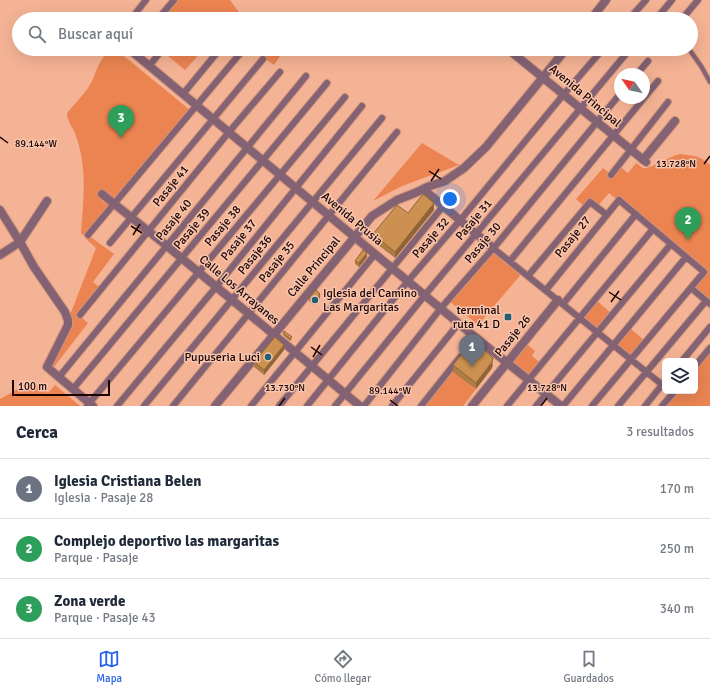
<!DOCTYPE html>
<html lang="es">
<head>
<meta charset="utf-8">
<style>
  body { margin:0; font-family:Signika,sans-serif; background:#f6f6f7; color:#1f2937 }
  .controls { position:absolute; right:12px; bottom:12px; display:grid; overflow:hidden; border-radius:6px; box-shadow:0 4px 16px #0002 }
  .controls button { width:36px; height:36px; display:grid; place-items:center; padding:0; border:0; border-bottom:1px solid #e0e1e3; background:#fff; color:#1f2937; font:20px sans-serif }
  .compass { position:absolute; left:614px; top:68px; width:36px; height:36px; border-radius:50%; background:#fff; box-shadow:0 4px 16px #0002; rotate:304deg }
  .scale { position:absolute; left:12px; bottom:10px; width:98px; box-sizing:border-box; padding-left:4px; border:2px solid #1d0300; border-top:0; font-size:11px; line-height:14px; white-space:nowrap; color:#1d0300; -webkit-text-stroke:3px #f7c5ae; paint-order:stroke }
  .you { position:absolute; left:450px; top:199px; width:14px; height:14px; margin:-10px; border:3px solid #fff; border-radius:50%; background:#1a73e8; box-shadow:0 0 0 6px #1a73e833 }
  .badge { display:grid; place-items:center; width:26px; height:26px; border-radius:50%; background:#2563eb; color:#fff; font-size:13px; font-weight:700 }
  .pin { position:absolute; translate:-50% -33px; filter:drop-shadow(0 1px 2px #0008) }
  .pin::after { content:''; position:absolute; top:21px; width:14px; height:12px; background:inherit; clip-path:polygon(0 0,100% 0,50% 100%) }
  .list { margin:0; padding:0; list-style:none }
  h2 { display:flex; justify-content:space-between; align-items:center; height:52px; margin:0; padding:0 16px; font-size:17px }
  h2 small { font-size:13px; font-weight:400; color:#747a83 }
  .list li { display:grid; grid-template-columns:26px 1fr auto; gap:12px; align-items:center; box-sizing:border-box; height:60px; padding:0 16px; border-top:1px solid #e0e1e3 }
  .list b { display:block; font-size:15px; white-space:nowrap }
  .list p { margin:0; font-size:13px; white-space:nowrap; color:#747a83 }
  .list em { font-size:13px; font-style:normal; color:#747a83 }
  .icon { flex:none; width:22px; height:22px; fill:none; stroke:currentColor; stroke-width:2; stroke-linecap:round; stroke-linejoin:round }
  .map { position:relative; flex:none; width:710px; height:406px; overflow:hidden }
  .search { position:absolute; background:#fff; box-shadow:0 4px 16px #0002; left:12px; right:12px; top:12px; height:44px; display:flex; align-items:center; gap:10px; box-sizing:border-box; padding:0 14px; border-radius:22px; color:#747a83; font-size:15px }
  .sheet { height:232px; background:#fff }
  nav { display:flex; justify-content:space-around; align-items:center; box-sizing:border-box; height:56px; border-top:1px solid #e0e1e3; background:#fff; font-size:11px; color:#747a83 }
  nav a { display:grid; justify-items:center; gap:2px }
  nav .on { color:#2563eb }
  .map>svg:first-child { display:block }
  .park { fill:#eb8451 }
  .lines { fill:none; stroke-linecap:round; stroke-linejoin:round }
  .service-casing { stroke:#ce937a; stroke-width:6 }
  .pedestrian-casing { stroke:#ce937a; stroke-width:8 }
  .minor-casing { stroke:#ce937a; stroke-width:10 }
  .path { stroke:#885a4a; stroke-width:1; stroke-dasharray:2 3; stroke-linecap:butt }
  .service { stroke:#836273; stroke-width:4 }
  .pedestrian { stroke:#836273; stroke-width:6 }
  .minor { stroke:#836273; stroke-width:8 }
  .wall { fill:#af7c45 }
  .shaded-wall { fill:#8f6538 }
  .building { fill:#cc9050; stroke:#8f6538 }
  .ticks { fill:none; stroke:#1d0300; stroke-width:1.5 }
  .poi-dot { fill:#215f76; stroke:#f7c5ae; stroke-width:1.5 }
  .labels { text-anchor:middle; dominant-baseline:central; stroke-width:3; stroke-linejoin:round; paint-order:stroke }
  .street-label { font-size:12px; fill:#1d0300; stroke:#f7c5ae }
  .poi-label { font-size:12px; fill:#1d0300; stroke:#f7c5ae; text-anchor:end }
  .ticks-label { font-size:10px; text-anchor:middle; fill:#1d0300; stroke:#f7c5ae; stroke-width:3; stroke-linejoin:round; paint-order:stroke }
</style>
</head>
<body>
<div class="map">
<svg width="710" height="406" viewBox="0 0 710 406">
  <rect width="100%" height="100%" fill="#f5b395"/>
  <path class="park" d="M174,0H230L244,19H174L166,12Z
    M112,49L119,52L190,110L115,200L102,199V201L104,203L106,201L112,205L85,237L81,233C83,202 87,177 79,146C78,141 76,136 74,131C71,125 67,120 67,113C75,103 86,93 92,81C98,68 99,58 112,49Z
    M163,49H204L185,70L162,51Z
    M243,49H269L280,56L274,65L264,58Z
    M422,143L459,165L402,186L373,201Z
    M680,154C694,156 699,155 710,165V304L691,288L704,273L609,193L597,207L590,202L585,207L576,199L603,168L611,174L618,165L628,173L636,163L643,168H646C658,165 668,157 680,154Z
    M88,235L114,254L93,282L103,290L82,318L88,323L54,367L52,364L70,315L96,248L85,238Z
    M493,248L502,256L501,260L505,263L508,261L523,272L478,325L448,300Z
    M595,299L612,314L599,330L582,316Z
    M629,327L646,342L632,358L615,343Z
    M527,344L535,351L532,356L542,364L531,377L513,362Z
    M710,347V406H662L675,391H695V366Z
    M450,369L476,389L463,406H421Z
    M32,381L48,393L55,385L80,406H0V399Z"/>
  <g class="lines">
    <g class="service-casing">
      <path id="service" d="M689,49L701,66L710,82"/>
    </g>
    <g class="pedestrian-casing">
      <path id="pedestrian" d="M131,19L146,0
        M158,19L174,0
        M629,19L646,0
        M656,19L672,0
        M682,19L698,0
        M149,66L163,49
        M637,74L648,61
        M183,94L220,49
        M611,175L668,102
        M88,235L243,50
        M110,243L263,59
        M493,248L665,387
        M510,261L658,81
        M528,276L590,202L607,215
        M691,288L710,304
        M546,290L619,200L704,272L592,406
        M563,304L636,214
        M80,315L229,132L280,72
        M682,361L710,327
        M695,366L710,348
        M59,377L306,76
        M73,389L327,83
        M87,406L345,97
        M117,406L216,287L362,106
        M144,406L382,118
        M173,406L397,132
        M251,406L375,254
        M279,406L440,210
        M307,406L408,281L462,218L564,94L603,49
        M335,406L425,295L630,49
        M364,406L441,308L497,244L620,94
        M392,406L459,323
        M421,406L460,357
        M507,406L653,229
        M536,406L671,244
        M563,406L686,257
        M618,406L706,301
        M645,406L665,381
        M662,406L675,391"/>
    </g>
    <g class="minor-casing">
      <path id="minor" d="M591,19L606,0
        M129,49L375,254L475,337L561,406
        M508,49L646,162
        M643,160L675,121
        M423,189L493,248
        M102,194L167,246L360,406
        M0,210L20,242L34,267L65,312L68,320V325L47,367L93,406
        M0,255L20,242L47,201
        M215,406L372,216L397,200L415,193L427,187L445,181L464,168L486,147L566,49
        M472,406L558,300"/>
    </g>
    <path class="path" d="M169,16L174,19"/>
    <use href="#service" class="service"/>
    <use href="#pedestrian" class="pedestrian"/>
    <use href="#minor" class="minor"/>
  </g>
  <path class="wall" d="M434,210L395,258L373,241V234L408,213Z
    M367,257L359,267L355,264V261Z
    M309,298H320L314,305L309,301Z
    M283,333L292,339L290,341L283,335Z
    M284,350L264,375L254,367V362Z
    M453,365H493L492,368L476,389L453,372Z"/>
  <path class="shaded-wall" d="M434,203V210L395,258V252Z
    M367,253V257L359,267V263Z
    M320,294V298L314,305V302Z
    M284,345V350L264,375V370Z
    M493,358L492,368L476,389V383Z"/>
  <path class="building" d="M423,194L434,203L395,252L373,234L397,205L408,213Z
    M363,250L367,253L359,263L355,261Z
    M316,290L320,294L314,302L309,298Z
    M284,331L292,337L290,339L283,333Z
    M275,337L284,345L264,370L254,362Z
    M473,340L490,355L493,358L492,362L476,383L453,365Z"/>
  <path class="ticks" d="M0,137L8,143M704,164L710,156M429,171L441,179M431,181L439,169M131,226L142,233M133,235L140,224M609,292L621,300M611,302L619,291M311,347L322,355M313,357L320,345M390,400L398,406M279,406L285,398M541,406L547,398"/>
  <g class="poi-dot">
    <circle cx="315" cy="300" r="4"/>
    <rect x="504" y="313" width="8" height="8" rx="2"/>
    <circle cx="268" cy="357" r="4"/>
  </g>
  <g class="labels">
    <g class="street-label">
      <text transform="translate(585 96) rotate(40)">Avenida Principal</text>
      <text transform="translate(171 186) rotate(-51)">Pasaje 41</text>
      <text transform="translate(352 219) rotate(40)">Avenida Prusia</text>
      <text transform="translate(174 220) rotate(-51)">Pasaje 40</text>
      <text transform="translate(474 220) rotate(-50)">Pasaje 31</text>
      <text transform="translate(223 226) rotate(-50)">Pasaje 38</text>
      <text transform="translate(192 229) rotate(-50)">Pasaje 39</text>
      <text transform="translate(573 237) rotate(-51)">Pasaje 27</text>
      <text transform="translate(431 238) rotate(-49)">Pasaje 32</text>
      <text transform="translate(239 240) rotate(-51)">Pasaje 37</text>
      <text transform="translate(483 243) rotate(-50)">Pasaje 30</text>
      <text transform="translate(255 255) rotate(-51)">Pasaje36</text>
      <text transform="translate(277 262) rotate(-51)">Pasaje 35</text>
      <text transform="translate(314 267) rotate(-50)">Calle Principal</text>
      <text transform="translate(239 290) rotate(40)">Calle Los Arrayanes</text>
      <text transform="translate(513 336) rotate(-51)">Pasaje 26</text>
    </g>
    <g class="poi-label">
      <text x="323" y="293" text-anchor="start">Iglesia del Camino<tspan x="323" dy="14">Las Margaritas</tspan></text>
      <text x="500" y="310">terminal<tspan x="500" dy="14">ruta 41 D</tspan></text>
      <text x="260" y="357">Pupuseria Luci</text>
    </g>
  </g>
  <g class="ticks-label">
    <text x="36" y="147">89.144°W</text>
    <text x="676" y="167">13.728°N</text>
    <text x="285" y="391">13.730°N</text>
    <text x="547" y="391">13.728°N</text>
    <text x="390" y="394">89.144°W</text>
  </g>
</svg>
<div class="controls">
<button><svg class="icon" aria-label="layers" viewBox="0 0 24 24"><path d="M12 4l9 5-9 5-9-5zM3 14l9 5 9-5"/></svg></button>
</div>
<svg class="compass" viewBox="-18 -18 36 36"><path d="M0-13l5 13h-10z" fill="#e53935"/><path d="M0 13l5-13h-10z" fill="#747a83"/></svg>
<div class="scale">100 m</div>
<div class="you"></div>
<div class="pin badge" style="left:472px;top:367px;background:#6b7280">1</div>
<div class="pin badge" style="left:688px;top:240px;background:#2e9e5b">2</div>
<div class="pin badge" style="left:121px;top:138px;background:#2e9e5b">3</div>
<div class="search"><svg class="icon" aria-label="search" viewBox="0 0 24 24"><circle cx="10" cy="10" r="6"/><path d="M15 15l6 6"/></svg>Buscar aquí</div>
</div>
<section class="sheet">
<h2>Cerca<small>3 resultados</small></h2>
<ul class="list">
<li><span class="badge" style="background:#6b7280">1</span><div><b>Iglesia Cristiana Belen</b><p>Iglesia · Pasaje 28</p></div><em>170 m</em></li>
<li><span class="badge" style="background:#2e9e5b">2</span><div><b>Complejo deportivo las margaritas</b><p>Parque · Pasaje</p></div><em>250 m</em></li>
<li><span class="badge" style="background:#2e9e5b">3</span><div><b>Zona verde</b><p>Parque · Pasaje 43</p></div><em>340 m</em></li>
</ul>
</section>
<nav>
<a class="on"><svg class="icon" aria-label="map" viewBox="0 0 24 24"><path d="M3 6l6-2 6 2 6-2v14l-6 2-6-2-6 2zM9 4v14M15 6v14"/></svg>Mapa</a>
<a><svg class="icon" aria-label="directions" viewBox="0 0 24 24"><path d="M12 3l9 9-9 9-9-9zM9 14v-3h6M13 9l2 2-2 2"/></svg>Cómo llegar</a>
<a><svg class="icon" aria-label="saved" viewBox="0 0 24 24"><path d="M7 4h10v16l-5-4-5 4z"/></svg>Guardados</a>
</nav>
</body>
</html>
